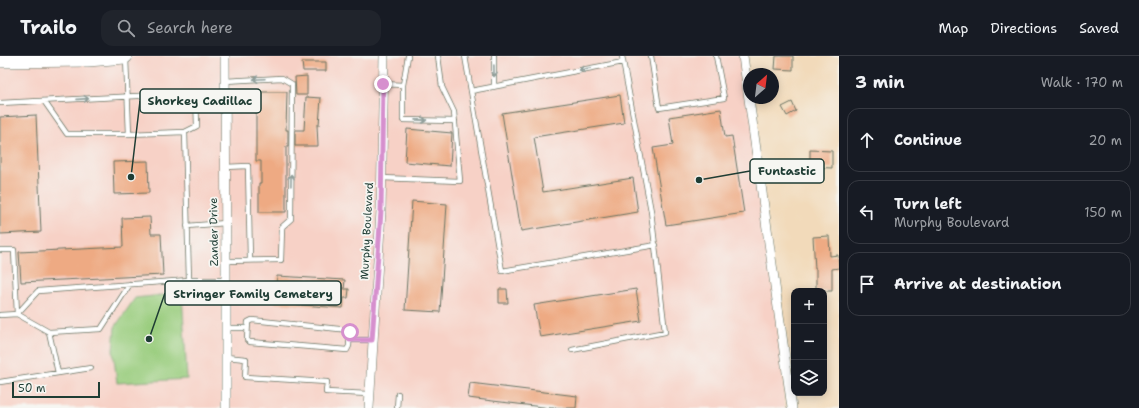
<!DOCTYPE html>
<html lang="en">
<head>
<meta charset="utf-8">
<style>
  body { margin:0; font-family:"Shantell Sans",sans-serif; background:#20242c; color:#f1f3f6 }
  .controls { position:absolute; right:12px; bottom:12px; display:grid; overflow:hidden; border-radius:8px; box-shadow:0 2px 10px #0003 }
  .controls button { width:36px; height:36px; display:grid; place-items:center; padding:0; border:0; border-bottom:1px solid #363941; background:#171b24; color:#f1f3f6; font:20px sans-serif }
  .compass { position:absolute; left:743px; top:12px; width:36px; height:36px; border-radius:50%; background:#171b24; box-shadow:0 2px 10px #0003; rotate:28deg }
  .scale { position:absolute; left:12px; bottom:10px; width:88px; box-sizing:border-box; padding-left:4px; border:2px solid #1f3d34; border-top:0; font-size:11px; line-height:14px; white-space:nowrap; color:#1f3d34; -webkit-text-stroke:3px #f6f6f2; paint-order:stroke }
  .stop { position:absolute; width:12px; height:12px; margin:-9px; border:3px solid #d690ce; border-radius:50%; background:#fff }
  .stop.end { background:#d690ce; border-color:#fff; box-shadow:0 1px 4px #0008 }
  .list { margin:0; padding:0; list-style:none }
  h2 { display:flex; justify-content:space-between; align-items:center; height:52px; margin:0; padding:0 16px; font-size:17px }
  h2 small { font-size:13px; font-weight:400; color:#9ea1a6 }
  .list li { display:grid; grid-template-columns:26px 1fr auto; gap:12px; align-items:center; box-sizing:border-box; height:64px; margin:0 8px 8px; padding:0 8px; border:1px solid #363941; border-radius:12px }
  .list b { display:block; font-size:15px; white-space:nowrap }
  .list p { margin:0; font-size:13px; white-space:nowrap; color:#9ea1a6 }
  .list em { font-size:13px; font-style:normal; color:#9ea1a6 }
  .icon { flex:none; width:22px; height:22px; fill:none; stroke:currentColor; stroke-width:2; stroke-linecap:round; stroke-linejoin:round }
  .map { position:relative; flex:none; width:839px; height:352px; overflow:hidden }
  header { display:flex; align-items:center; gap:24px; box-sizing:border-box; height:56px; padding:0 20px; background:#171b24; border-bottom:1px solid #363941 }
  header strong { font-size:19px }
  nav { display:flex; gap:22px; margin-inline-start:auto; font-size:14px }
  .search { width:280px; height:36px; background:#20242c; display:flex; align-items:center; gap:10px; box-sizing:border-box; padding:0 14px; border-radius:12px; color:#9ea1a6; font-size:15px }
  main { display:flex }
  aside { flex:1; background:#171b24 }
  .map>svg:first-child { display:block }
  .built { fill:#f7d1c6 }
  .green { fill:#98cc7c; stroke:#5c8458 }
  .building { fill:#eeaa83 }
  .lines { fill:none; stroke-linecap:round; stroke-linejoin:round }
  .lane-casing { stroke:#697463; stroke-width:6 }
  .street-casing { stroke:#697463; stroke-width:10 }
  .primary-casing { stroke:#697463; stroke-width:16 }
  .lane { stroke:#fff; stroke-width:4.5 }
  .street { stroke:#fff; stroke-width:9 }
  .primary { stroke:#fff; stroke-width:15 }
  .oneway { stroke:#8f9e9a }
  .route { stroke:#d690ce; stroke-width:5 }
  .labels { text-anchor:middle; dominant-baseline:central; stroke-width:3.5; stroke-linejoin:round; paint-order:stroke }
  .street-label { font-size:11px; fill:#1f3d34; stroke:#f6f6f2 }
  .leader { fill:none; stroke:#1f3d34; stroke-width:1.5 }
  .callout-dot { fill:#1f3d34; stroke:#f6f6f2; stroke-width:1.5 }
  .callout { fill:#f6f6f2; stroke:#1f3d34; stroke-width:1.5 }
  .callout-label { font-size:12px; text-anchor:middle; font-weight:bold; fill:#1f3d34 }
</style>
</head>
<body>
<header>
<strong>Trailo</strong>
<div class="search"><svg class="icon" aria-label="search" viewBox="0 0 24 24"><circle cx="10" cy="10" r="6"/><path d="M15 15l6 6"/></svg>Search here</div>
<nav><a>Map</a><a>Directions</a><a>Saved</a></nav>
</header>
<main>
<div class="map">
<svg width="839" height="352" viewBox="0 0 839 352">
  <rect width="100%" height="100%" fill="#f6f6f2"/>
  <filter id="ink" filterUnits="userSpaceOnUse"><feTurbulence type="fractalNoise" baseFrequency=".025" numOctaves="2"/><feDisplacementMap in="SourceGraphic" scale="8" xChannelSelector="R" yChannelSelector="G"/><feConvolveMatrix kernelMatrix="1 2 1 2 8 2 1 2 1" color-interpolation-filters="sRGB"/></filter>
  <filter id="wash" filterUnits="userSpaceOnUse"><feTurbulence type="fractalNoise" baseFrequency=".012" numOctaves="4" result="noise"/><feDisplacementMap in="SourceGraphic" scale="16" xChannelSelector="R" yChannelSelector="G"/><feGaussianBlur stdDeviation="0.9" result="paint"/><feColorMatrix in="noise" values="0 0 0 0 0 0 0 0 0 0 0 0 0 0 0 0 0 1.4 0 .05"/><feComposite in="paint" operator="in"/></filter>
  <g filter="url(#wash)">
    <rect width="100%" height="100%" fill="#f2daba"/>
    <path class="built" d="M0,0H745L784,325V352H0Z"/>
    <path class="green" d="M182,237L187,323L117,327L113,294L115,271L135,242Z"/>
    <g id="blocks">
      <path class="building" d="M776,0H793V14L775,13Z
        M302,6H326V15H303Z
        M307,20V39H296L295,21Z
        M256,36H287L286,74H288V91H286V156H259V127H261V105H256Z
        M620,39L624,67L534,81L543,136L633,122L638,156L521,175L502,57Z
        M306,41L321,42L319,69H317L318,90H295V74H304Z
        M792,46L796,55L787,60L782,51Z
        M721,53L725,81L732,80L744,157L666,169L653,92L673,89L669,61Z
        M36,59L41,176L0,178V61Z
        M407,73L452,77L450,110L405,106Z
        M810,94L832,95V112L810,111Z
        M148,105L149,137L114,138L113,106Z
        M412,145L447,148L440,256L405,254Z
        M150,161L151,178H161L163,219L21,226L19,196L123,191L122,162Z
        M829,180L830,200L838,199L839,212L832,213V235H816V213H815L813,181Z
        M277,220L345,224L344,233H349L348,242H344L343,252L275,247Z
        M499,233H507L508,247H499Z
        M636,233L641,265L540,281L534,249Z
        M470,327L577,340L576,352H551L468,342Z"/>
    </g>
  </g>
  <g filter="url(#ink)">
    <use href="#blocks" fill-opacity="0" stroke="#697463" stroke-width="1"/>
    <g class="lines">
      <g class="lane-casing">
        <path id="lane" d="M408,0L403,29V64L455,65
          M465,0L502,215L656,189
          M494,0V31
          M651,0L659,52L724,42L716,0
          M126,2L129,78
          M225,25L282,22L292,28L291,163L282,171L281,204L226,205
          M383,28L403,29
          M471,35L623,6
          M44,45L67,78H129L185,76L189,224H226
          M0,47L196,37L197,70L185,76
          M225,111L248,110L250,204
          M381,122L460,125L454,56L442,31L438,0
          M187,170L226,167
          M0,194H14L17,258L0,259
          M252,264L349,274L350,276L349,290L347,294L250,286L247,284L248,266Z
          M226,272H247
          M49,276L101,273L130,228
          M350,284H372
          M572,294L665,276L651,155L622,0
          M226,301L246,303L245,321L327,326L326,336L369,338
          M58,317L49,276L17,258L38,235L189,224
          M0,326L91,312
          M397,352L398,338"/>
      </g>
      <g class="street-casing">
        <path id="street" d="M225,0L226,216V352
          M743,0L792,352
          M369,352L381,155L384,0"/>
      </g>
      <g class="primary-casing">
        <path id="primary" d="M0,4L88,3L125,0"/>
      </g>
      <use href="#lane" class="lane"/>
      <use href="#street" class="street"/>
      <use href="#primary" class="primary"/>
    </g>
    <defs><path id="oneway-shaft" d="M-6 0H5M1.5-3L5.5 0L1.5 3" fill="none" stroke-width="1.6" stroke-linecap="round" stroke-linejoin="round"/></defs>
    <g class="oneway">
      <use href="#oneway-shaft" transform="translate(585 13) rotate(169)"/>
      <use href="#oneway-shaft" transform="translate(494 15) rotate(89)"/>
      <use href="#oneway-shaft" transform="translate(259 23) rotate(177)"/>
      <use href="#oneway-shaft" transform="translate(83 43) rotate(-4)"/>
      <use href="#oneway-shaft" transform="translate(421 64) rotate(1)"/>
      <use href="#oneway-shaft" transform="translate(291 124) rotate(-89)"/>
    </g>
  </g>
  <g class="lines" filter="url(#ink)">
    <path class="route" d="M350,276V284H372L381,155L383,28"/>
  </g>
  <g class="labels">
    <g class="street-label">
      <text transform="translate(367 175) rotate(-87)">Murphy Boulevard</text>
      <text transform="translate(214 176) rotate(-91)">Zander Drive</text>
    </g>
  </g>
  <path class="leader" d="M131 121L140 45M699 124L750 115M149 283L165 237"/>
  <g class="callout-dot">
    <circle cx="131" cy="121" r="4"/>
    <circle cx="699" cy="124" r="4"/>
    <circle cx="149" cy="283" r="4"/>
  </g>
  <g class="callout">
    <rect x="140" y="33" width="121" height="24" rx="4"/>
    <rect x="750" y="103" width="74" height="24" rx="4"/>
    <rect x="165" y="225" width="176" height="24" rx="4"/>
  </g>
  <g class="callout-label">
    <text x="200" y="49">Shorkey Cadillac</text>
    <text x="787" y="119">Funtastic</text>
    <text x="253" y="242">Stringer Family Cemetery</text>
  </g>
</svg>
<div class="controls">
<button>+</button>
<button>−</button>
<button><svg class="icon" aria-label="layers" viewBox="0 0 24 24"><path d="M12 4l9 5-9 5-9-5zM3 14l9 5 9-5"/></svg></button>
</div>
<svg class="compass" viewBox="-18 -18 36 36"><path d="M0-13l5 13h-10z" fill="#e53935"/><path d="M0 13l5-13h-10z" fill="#9ea1a6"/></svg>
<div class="scale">50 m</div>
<div class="stop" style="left:350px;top:276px"></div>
<div class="stop end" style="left:383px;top:28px"></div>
</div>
<aside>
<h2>3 min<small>Walk · 170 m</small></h2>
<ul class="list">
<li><svg class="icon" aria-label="ahead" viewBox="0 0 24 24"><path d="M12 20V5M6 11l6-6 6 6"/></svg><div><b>Continue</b></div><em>20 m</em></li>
<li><svg class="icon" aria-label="left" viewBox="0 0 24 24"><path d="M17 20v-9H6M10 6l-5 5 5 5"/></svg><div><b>Turn left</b><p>Murphy Boulevard</p></div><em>150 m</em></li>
<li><svg class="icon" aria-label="arrive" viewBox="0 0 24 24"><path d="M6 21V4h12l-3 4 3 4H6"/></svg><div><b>Arrive at destination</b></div></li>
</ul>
</aside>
</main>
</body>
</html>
